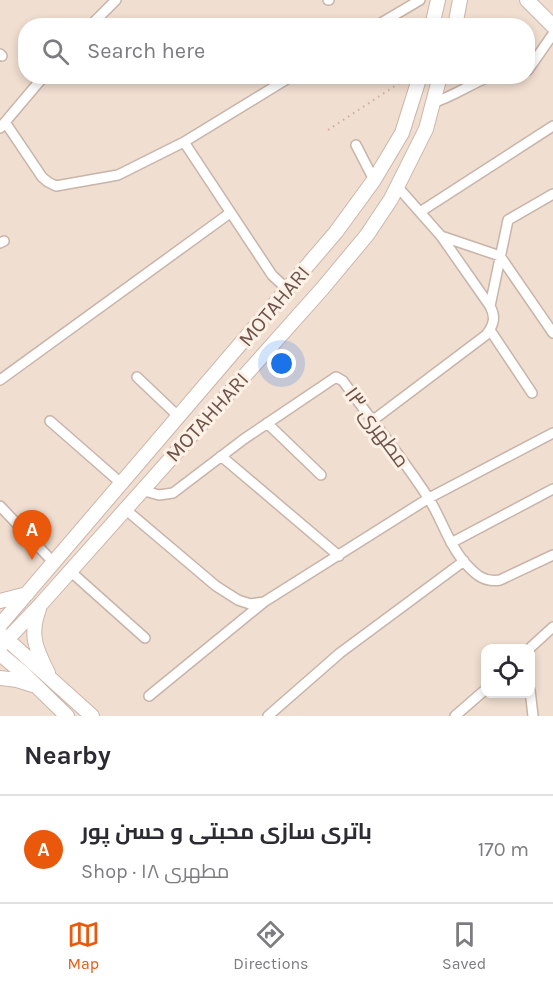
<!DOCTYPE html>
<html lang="en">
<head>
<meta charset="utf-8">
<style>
  body { margin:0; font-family:Karla,Cairo,sans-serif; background:#f7f7f7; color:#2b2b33 }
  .controls { position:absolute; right:18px; bottom:18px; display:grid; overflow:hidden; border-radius:12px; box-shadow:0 3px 9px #0003 }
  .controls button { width:54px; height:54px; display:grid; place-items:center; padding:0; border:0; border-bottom:2px solid #e1e1e2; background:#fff; color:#2b2b33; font:30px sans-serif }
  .you { position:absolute; left:282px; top:364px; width:21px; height:21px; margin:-15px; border:4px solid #fff; border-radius:50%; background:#1a73e8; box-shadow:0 0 0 9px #1a73e833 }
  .badge { display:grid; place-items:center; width:39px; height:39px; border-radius:50%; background:#ea580c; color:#fff; font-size:20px; font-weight:700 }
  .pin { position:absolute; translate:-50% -50px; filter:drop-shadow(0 2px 3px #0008) }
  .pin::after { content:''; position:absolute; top:32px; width:21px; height:18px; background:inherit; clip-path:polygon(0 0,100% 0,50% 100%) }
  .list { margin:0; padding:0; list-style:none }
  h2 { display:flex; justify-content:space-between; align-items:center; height:78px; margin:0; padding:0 24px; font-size:26px }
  h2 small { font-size:20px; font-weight:400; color:#7c7c81 }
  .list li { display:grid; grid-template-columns:39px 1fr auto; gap:18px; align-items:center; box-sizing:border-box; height:108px; padding:0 24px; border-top:2px solid #e1e1e2 }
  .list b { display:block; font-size:22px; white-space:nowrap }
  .list p { margin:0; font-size:20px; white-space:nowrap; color:#7c7c81 }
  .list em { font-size:20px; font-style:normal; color:#7c7c81 }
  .icon { flex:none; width:33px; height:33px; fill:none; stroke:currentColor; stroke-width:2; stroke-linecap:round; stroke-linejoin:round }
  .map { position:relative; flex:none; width:553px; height:716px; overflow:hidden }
  .search { position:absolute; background:#fff; box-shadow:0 3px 9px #0003; left:18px; right:18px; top:18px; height:66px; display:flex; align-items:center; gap:15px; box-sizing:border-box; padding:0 21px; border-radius:24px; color:#7c7c81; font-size:22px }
  .sheet { height:186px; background:#fff }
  nav { display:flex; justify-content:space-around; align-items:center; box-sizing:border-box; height:84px; border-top:2px solid #e1e1e2; background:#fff; font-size:16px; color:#7c7c81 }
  nav a { display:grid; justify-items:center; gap:3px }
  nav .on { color:#ea580c }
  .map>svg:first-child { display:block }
  .residential { fill:#f0ded0; fill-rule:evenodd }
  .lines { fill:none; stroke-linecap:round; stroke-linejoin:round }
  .street-casing { stroke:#c8b4a9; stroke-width:12 }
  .secondary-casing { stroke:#ceb5a9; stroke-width:16 }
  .path { stroke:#d0ad9f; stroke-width:2; stroke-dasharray:1.5 4.5; stroke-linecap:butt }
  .street { stroke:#fff; stroke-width:9 }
  .secondary { stroke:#fff; stroke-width:14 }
  .labels { text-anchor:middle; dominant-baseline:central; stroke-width:6; stroke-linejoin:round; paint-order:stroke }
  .street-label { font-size:21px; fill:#6e534a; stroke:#fdf1e6 }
</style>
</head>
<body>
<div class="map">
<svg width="553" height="716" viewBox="0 0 553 716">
  <rect width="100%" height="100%" fill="#f9ede0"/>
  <path class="residential" d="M0,0H553V716H0ZM26,26H528V76H26ZM486,648H530V694H486Z"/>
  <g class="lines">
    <g class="street-casing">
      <path id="street" d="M328,0H329
        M90,26L116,0
        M376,26L420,0
        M0,54L2,56
        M528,70L553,34
        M432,103C453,97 470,84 491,76
        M5,122L42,177L48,182L56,186L118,175L184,142L292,76
        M0,128L44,76
        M184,142L272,275L288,290
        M356,145L374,180
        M420,212L553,126
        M441,236L500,256L553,333
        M0,243L4,241
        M490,306L508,220L553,194
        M490,330L532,393
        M137,377L179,417
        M0,380L230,213
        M50,421L122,484
        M372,421L486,335C494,325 496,317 490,306L441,236L396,185
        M267,423L321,475
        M221,456L339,556
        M141,490L159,495L173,493L244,439L336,377L343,381C371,420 403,458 429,499C442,520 449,545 465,563C475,574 484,583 500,580L553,555
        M0,506L54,563
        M125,509L216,586L238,600L250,604L264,602L429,498L553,433
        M451,543L553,489
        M70,571L145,638
        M530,648L553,627
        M530,690L533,716
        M149,696L264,602
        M268,716L340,653L464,561
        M455,716L486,689"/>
    </g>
    <g class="secondary-casing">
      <path id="secondary" d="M527,0L553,26
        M432,26L438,0
        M455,26L460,0
        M0,601L27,594
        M39,609C29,635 36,649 48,673
        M0,625L336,232L374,180L402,133L420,76
        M2,635L92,716
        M0,647L41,604L322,289L367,235L391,199L426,129L440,76
        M0,654L24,674L67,716
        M0,678L17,680L33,685"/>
    </g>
    <path class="path" d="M328,130L404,80"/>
    <use href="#street" class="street"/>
    <use href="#secondary" class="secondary"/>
  </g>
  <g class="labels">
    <g class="street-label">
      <text transform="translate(274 306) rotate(-50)">MOTAHARI</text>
      <text transform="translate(207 417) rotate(-48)">MOTAHHARI</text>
      <text transform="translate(377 427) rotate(54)">مطهری ۱۳</text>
    </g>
  </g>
</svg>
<div class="controls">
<button><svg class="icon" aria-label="locate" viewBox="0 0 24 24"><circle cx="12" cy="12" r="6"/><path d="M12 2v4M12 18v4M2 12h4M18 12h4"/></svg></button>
</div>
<div class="you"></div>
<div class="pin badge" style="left:32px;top:560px">A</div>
<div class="search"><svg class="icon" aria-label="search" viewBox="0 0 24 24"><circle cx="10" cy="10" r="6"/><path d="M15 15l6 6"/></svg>Search here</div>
</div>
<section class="sheet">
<h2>Nearby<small></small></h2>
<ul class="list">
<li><span class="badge">A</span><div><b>باتری سازی محبتی و حسن پور</b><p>Shop · مطهری ۱۸</p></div><em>170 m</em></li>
</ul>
</section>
<nav>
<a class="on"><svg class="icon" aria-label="map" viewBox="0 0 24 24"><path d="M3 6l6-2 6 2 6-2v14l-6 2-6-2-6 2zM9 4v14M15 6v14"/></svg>Map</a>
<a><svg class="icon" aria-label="directions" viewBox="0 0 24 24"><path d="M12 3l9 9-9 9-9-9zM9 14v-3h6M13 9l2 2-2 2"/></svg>Directions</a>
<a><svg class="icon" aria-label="saved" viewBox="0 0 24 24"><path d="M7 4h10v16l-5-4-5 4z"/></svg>Saved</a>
</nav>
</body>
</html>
